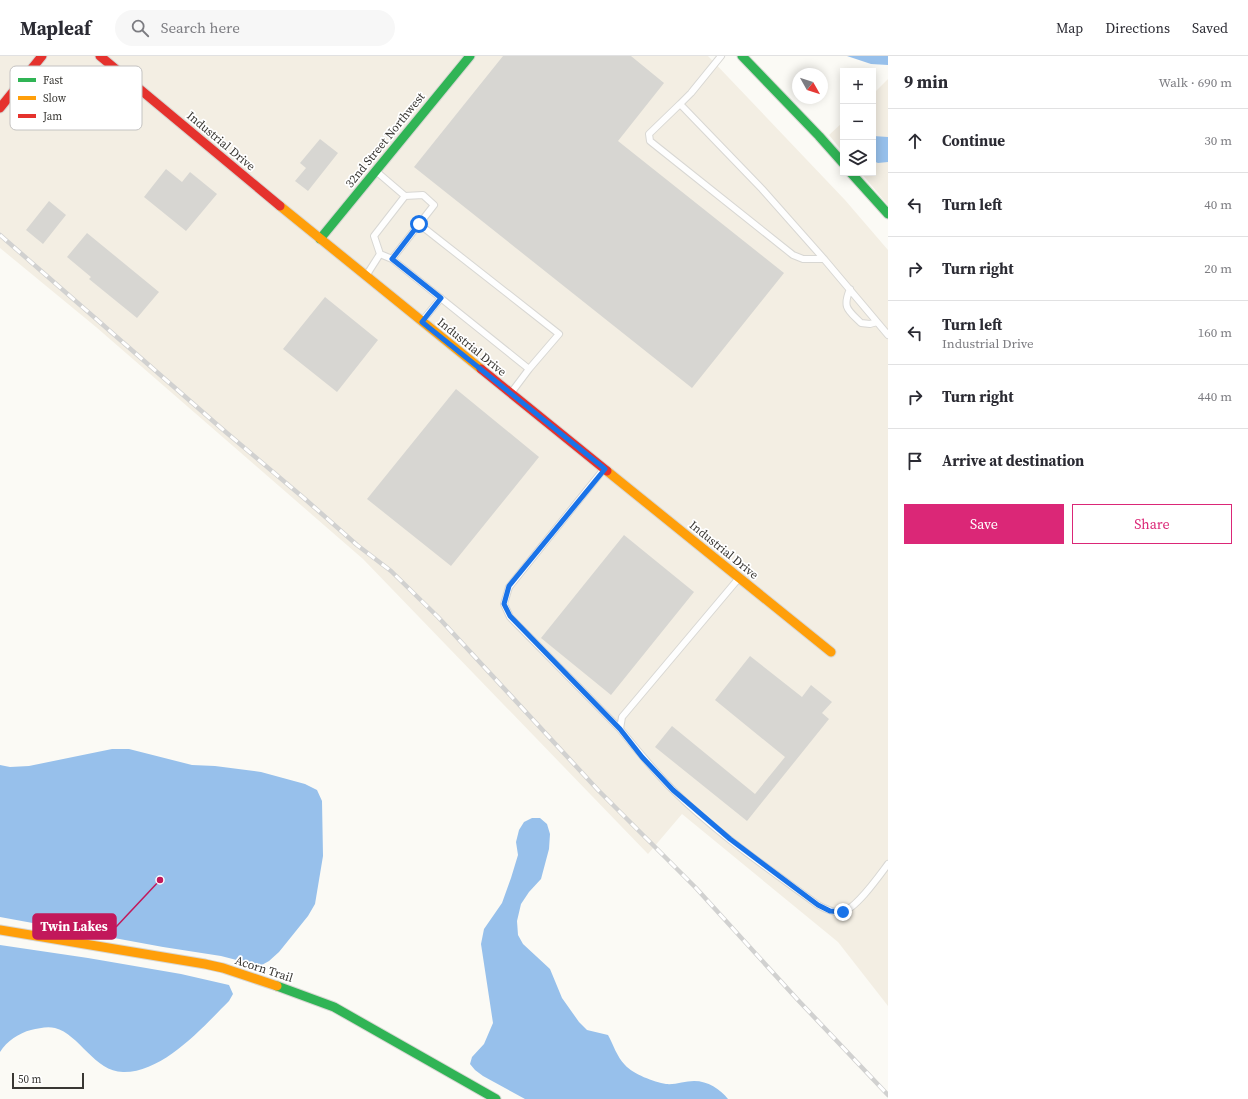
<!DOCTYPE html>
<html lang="en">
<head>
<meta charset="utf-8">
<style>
  body { margin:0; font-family:"Source Serif 4",serif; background:#f7f7f7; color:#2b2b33 }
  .controls { position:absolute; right:12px; top:12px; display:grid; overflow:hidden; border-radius:0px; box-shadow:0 2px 10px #0003 }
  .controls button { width:36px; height:36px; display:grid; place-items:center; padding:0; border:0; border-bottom:1px solid #e1e1e2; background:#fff; color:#2b2b33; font:20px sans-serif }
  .compass { position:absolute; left:792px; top:12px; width:36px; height:36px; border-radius:50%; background:#fff; box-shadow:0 2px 10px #0003; rotate:129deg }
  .scale { position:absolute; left:12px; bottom:10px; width:72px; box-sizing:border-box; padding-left:4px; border:2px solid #393733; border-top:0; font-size:11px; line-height:14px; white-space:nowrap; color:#393733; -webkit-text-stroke:3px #fff; paint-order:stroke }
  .stop { position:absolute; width:12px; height:12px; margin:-9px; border:3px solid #1a73e8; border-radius:50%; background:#fff }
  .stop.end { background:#1a73e8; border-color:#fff; box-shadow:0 1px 4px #0008 }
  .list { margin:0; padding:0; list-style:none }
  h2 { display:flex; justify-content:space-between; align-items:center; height:52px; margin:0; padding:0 16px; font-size:17px }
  h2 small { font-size:13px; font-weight:400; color:#7c7c81 }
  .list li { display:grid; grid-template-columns:26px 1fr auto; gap:12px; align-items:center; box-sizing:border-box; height:64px; padding:0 16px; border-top:1px solid #e1e1e2 }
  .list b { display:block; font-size:15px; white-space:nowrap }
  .list p { margin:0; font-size:13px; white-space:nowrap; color:#7c7c81 }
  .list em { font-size:13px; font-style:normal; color:#7c7c81 }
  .actions { display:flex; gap:8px; padding:12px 16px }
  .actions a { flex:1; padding:9px 0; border:1px solid #db2777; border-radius:0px; text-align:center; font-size:14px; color:#db2777 }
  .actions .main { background:#db2777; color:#fff }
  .icon { flex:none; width:22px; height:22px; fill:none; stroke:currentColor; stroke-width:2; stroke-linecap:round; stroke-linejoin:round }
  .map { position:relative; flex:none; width:888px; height:1043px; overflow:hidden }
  header { display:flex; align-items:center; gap:24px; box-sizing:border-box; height:56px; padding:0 20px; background:#fff; border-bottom:1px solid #e1e1e2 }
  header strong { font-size:19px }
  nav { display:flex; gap:22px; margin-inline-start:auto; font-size:14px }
  .search { width:280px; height:36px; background:#f7f7f7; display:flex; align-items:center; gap:10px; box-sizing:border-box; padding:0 14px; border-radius:22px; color:#7c7c81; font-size:15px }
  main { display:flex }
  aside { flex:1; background:#fff }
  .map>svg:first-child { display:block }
  .built { fill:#f3eee3 }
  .water { fill:#97c0eb }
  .building { fill:#d7d6d2 }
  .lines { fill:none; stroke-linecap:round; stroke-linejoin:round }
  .lane-casing { stroke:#d8d7d3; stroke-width:8 }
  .fast-casing { stroke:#d8d7d3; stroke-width:11 }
  .slow-casing { stroke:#d8d7d3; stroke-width:11 }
  .jam-casing { stroke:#d8d7d3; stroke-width:11 }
  .lane { stroke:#fefefe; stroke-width:6 }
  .fast { stroke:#30b455; stroke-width:9 }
  .slow { stroke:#ff9f0a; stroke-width:9 }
  .jam { stroke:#e5322d; stroke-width:9 }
  .rail-casing { stroke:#d1d1d0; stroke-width:4.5 }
  .rail { stroke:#fff; stroke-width:3; stroke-dasharray:9; stroke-linecap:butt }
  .route { stroke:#1a73e8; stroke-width:5 }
  .labels { text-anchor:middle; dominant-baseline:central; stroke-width:3.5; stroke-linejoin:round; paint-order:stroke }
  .street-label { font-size:12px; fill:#393733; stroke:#fff }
  .key { fill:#fff; stroke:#c4c3c2; stroke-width:1 }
  .key-label { font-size:11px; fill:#393733 }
  .leader { fill:none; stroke:#c2185b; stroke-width:1.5 }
  .callout-dot { fill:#c2185b; stroke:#fff; stroke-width:1.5 }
  .callout { fill:#c2185b; stroke:#c2185b; stroke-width:1.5 }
  .callout-label { font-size:13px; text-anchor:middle; font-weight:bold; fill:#fff }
</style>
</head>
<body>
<header>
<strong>Mapleaf</strong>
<div class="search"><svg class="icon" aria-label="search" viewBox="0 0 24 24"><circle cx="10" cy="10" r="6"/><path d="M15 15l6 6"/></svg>Search here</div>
<nav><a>Map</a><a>Directions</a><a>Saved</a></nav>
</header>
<main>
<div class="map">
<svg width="888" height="1043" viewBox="0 0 888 1043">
  <rect width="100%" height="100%" fill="#fbfaf5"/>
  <path class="built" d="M0,0H708L845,144L888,194V950L838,886L682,758L648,798L363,503L96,271L0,192Z
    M888,23V149L861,117H873V38Z
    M843,66V96L829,79Z"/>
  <path class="water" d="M847,0H888V9L871,8Z
    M873,80L888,81V106L878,107L873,105Z
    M112,693H129L192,709L215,710L261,716L305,728L317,734L322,745L323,800L315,848L308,860L279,896L269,905L260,910L221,900L163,891L0,861V709L10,711L29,710Z
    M532,762H540L547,768L550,778L549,793L541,823L529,836L521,848L517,865L518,879L523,888L550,913L562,942L579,966L587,974L608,979C613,988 617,1001 625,1009C633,1018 654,1026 666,1028C675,1029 685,1025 694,1025C708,1025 720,1033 728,1043H525L483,1020L475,1014L470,1008L472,1001L484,988L493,967L481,888L484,873L502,847L511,822L518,799L516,786L519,774L524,766Z
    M0,889L88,902L181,918L229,929L233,938L229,945C203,971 163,1017 123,1016C95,1016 79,978 55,972C48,970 39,972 31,974C19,977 7,985 0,996Z"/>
  <path class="building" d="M503,0H631L664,27L618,85L784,217L692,332L414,111Z
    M320,83L338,97L308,135L295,125L306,112L300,107Z
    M166,113L182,126L190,116L217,138L186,175L144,141Z
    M49,145L66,159L43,188L26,174Z
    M87,177L159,236L137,262L89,223L91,221L67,201Z
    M325,241L378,284L337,336L283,293Z
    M456,333L539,401L451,510L367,443Z
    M624,479L694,536L611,639L541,582Z
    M750,600L802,641L811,629L832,646L822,657L829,663L747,765L655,691L672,670L755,738L785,701L715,644Z"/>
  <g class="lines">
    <g class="lane-casing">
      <path id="lane" d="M721,0L691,37L680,48L762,133L824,203L888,279
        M680,48L649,78L650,85L793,199L803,203H824
        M419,168L559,278L529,313
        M380,198L392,203L434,149L423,139L405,140
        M392,203L529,313L511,337
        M366,220L380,198L374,180L405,140L377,116
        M850,233C842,252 848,254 861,267L870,268L877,266
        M423,264L441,242
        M604,413L509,531L504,548L510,561L620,673
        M739,522L622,661L620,673C637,694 653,714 672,733C716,777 768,812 818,849C825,853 833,857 842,856C856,853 879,820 888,808"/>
    </g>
    <g class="fast-casing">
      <path id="fast" d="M742,0L819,80L843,107
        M851,117L888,158
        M320,183L470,0
        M277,930L334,951L496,1043"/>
    </g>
    <g class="slow-casing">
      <path id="slow" d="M280,150L481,313
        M607,415L831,596
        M0,874L205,908L223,912L277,930"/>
    </g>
    <g class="jam-casing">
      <path id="jam" d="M100,0L280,150
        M0,52L42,0
        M481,313L607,415"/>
    </g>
    <use href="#lane" class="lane"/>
    <use href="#fast" class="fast"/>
    <use href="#slow" class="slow"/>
    <use href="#jam" class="jam"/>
    <g class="rail-casing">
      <path id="rail" d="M0,179L221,372L305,443L357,489L391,515L438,561L598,734L696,832L797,943L888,1039"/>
    </g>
    <use href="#rail" class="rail"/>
  </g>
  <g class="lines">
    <path class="route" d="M419,168L392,203L441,242L422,266L605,413L509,530L504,548L510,560L620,673L642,701L673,734L730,783L818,849L830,855L843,856"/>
  </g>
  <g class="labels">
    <g class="street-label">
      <text transform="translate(385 84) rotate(-51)">32nd Street Northwest</text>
      <text transform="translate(221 85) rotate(40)">Industrial Drive</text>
      <text transform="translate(472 291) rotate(39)">Industrial Drive</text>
      <text transform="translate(724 494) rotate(39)">Industrial Drive</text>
      <text transform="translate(264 913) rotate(18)">Acorn Trail</text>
    </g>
  </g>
  <rect x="10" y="10" width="132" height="64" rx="6" class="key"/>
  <rect x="18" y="22" width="18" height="4" fill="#30b455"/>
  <rect x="18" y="40" width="18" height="4" fill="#ff9f0a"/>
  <rect x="18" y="58" width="18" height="4" fill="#e5322d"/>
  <g class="key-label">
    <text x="43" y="28">Fast</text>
    <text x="43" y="46">Slow</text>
    <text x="43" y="64">Jam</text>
  </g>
  <path class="leader" d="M160 824L116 871"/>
  <circle class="callout-dot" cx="160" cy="824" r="4"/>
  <rect class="callout" x="33" y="858" width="83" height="25" rx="4"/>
  <g class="callout-label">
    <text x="74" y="875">Twin Lakes</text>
  </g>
</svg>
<div class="controls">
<button>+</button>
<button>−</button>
<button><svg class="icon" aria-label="layers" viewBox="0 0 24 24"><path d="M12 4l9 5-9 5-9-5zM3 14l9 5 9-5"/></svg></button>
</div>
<svg class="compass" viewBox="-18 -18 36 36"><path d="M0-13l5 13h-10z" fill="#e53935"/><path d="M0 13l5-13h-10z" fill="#7c7c81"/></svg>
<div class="scale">50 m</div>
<div class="stop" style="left:419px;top:168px"></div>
<div class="stop end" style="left:843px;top:856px"></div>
</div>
<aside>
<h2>9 min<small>Walk · 690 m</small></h2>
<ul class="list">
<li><svg class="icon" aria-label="ahead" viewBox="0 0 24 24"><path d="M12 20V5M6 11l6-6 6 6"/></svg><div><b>Continue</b></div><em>30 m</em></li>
<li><svg class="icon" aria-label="left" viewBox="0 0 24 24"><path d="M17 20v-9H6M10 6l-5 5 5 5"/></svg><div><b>Turn left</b></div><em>40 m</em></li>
<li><svg class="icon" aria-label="right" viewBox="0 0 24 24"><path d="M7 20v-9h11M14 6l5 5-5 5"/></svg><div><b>Turn right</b></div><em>20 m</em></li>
<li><svg class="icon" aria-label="left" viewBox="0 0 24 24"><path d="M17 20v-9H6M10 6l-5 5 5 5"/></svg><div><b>Turn left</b><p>Industrial Drive</p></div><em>160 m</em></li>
<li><svg class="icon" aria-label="right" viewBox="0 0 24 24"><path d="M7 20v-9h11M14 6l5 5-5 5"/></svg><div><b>Turn right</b></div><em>440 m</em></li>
<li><svg class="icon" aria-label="arrive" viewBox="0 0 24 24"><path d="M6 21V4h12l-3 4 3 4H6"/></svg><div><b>Arrive at destination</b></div></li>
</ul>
<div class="actions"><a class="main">Save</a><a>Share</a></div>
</aside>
</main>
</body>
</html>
